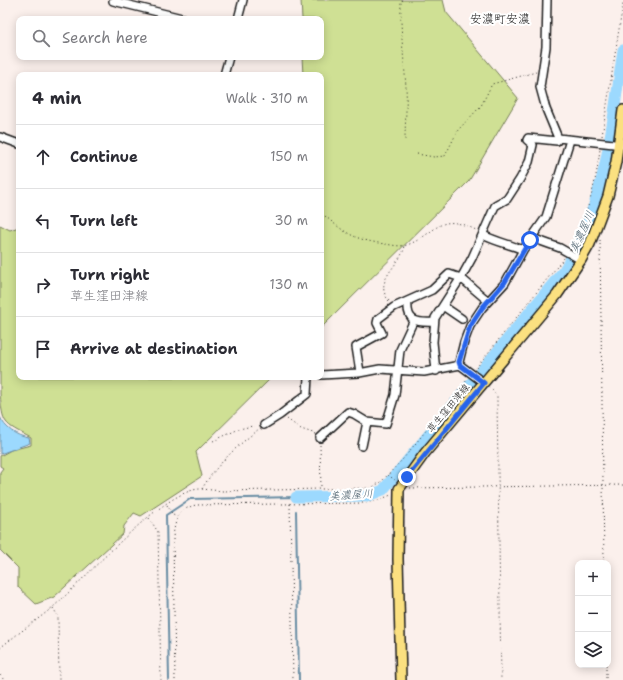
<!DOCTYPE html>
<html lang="en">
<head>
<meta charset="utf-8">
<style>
  body { margin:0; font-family:"Shantell Sans","Klee One",sans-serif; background:#f2f2f3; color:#2b2b33 }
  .controls { position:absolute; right:12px; bottom:12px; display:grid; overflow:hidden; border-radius:8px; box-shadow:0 2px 10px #0003 }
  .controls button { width:36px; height:36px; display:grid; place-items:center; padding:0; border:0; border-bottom:1px solid #e1e1e2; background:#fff; color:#2b2b33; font:20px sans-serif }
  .stop { position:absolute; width:12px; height:12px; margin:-9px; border:3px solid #2563eb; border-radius:50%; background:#fff }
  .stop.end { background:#2563eb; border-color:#fff; box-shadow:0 1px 4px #0008 }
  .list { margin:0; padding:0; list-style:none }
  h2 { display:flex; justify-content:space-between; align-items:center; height:52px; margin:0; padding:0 16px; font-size:17px }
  h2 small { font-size:13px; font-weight:400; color:#7c7c81 }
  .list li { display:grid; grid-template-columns:26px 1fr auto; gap:12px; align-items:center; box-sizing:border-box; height:64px; padding:0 16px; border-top:1px solid #e1e1e2 }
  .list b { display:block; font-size:15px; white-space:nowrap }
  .list p { margin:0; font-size:13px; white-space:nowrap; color:#7c7c81 }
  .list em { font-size:13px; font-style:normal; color:#7c7c81 }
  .icon { flex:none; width:22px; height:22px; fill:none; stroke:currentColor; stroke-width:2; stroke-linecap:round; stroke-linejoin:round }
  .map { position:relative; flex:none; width:623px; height:680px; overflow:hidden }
  .search { position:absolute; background:#fff; box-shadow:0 2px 10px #0003; left:16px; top:16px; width:308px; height:44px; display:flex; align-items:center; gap:10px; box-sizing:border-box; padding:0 14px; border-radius:8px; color:#7c7c81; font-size:15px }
  .panel { position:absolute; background:#fff; box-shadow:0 2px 10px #0003; left:16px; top:72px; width:308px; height:308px; border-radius:8px }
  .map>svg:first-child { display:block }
  .green { fill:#cfe094; stroke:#767e58 }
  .water { fill:#9cd9fe; stroke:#698da4 }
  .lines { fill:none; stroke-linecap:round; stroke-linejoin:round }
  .stream { stroke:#698da4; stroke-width:2 }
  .river { stroke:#9cd9fe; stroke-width:11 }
  .minor-casing { stroke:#1c1c1c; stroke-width:10 }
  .major-casing { stroke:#1c1c1c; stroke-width:12 }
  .path { stroke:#1c1c1c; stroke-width:1; stroke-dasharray:1 3; stroke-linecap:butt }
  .minor { stroke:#fff; stroke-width:7 }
  .major { stroke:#fbe080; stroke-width:9 }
  .route { stroke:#2563eb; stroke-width:5 }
  .labels { text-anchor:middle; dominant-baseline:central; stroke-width:4; stroke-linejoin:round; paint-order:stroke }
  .street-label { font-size:10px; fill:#1c1c1c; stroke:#fff }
  .water-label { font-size:11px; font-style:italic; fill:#495e6b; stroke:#fff }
  .quarter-label { font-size:12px; fill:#1c1c1c; stroke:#fff }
</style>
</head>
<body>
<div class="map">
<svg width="623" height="680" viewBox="0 0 623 680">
  <rect width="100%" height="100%" fill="#fbf0ec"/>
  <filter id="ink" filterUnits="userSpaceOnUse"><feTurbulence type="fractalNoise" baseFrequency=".025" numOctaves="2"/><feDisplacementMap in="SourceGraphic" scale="8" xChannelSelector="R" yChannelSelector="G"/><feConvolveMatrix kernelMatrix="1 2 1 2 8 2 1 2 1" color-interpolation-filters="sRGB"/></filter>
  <g filter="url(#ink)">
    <path class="green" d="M301,0H443L446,12L518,98L469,181L321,328V75H303L302,57H321V19H302Z
      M0,225L10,230L19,227V377H272L196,452L202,476L141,516L134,513L124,526L123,534L54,597L36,604L18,587V568L0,550V472L3,468L0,466V456L11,450L31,445V438C3,423 3,425 0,394Z"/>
    <path class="water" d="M0,417C5,428 16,436 29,438L30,443L0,454Z"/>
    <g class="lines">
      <path class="stream" d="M296,511L299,680
        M169,680L166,515L190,499L296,497V500"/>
      <path class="river" d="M296,497L368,496L383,490L564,270C607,200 611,129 623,50"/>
      <g class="minor-casing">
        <path id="minor" d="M547,0L546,47L540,87L546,109L558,138L623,145
          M113,1L186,19
          M238,19L243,0
          M224,75L229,57
          M0,137L19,144
          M483,235C497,242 509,244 523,250
          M532,238L560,248L581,260
          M461,278L488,301
          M408,301C406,322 417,323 434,322
          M443,306L462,319
          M460,365L459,362L464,342L470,326L482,308L505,283L523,250L546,217L570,140
          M436,371L433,342L435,318L460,279
          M360,372L356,347L382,333L377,323L378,319L394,307L432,290L449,274L461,278L472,258L495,206L507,199L520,179L529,162L533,145L527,140L528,138L557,141L558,138
          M321,375L359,373L380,369L424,372L460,365L484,383
          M264,425L280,415L307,394L308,377
          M320,438L348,412L354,414L367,422L386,424L395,395L400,350L414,320
          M362,446L367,422"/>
      </g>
      <g class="major-casing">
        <path id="major" d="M401,680L398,559L399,489L425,453L557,295L581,260L590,244L608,196L616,162L623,110"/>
      </g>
      <path class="path" d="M403,0L401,1C400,30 404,58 406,87C407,105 405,123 405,140
        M602,136L623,4
        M417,154L434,157L445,156L458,130L481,106L492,84L536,72
        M321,216H325C347,235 357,240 385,244C392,245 400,247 407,245C439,233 437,211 476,230
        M600,240L604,563
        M570,246C588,216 596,183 600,149
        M389,301C372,280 401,265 405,246
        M476,368L564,258
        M490,387L497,396V400L501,680
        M287,419L301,429L316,434
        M213,441L239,429L257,425
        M320,445L321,488
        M388,475L395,480
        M410,488L623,485
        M202,489L222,491L371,488L381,482L403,459L467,380
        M290,504L293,680
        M167,505L173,515L177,517
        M149,518L158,532L161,680
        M53,608L58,616L59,680
        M0,648C17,634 36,621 53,607C84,581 164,487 202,489C215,466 238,445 259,429
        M606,665V680
        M0,675L4,680
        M175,680L173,537C175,520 178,509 196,505L365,503L379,500L391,495"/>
      <use href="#minor" class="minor"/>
      <use href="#major" class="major"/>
    </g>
  </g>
  <g class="lines" filter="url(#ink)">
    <path class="route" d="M407,477L484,383L460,365L459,362L470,326L482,308L505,282L530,240"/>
  </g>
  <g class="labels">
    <g class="street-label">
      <text transform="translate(448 408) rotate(-50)">草生窪田津線</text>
    </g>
    <g class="water-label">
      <text transform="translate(582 232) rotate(-66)">美濃屋川</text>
      <text transform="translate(351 495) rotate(-4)">美濃屋川</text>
    </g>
    <g class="quarter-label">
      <text x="500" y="19">安濃町安濃</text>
    </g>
  </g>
</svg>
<div class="controls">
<button>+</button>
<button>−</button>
<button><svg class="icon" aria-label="layers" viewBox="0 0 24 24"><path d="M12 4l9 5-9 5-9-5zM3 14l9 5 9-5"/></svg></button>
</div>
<div class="stop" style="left:530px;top:240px"></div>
<div class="stop end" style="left:407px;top:477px"></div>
<div class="search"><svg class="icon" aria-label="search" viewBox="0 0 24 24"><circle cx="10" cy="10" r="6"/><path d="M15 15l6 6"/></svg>Search here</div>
<section class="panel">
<h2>4 min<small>Walk · 310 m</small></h2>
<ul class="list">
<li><svg class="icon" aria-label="ahead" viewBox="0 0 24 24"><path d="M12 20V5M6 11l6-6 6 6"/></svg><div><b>Continue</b></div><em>150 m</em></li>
<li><svg class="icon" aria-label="left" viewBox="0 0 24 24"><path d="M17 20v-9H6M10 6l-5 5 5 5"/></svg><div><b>Turn left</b></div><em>30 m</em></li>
<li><svg class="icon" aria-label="right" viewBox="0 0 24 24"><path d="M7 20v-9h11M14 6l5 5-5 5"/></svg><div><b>Turn right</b><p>草生窪田津線</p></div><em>130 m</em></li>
<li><svg class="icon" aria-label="arrive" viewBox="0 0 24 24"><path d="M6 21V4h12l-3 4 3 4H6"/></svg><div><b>Arrive at destination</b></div></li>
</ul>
</section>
</div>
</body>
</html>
